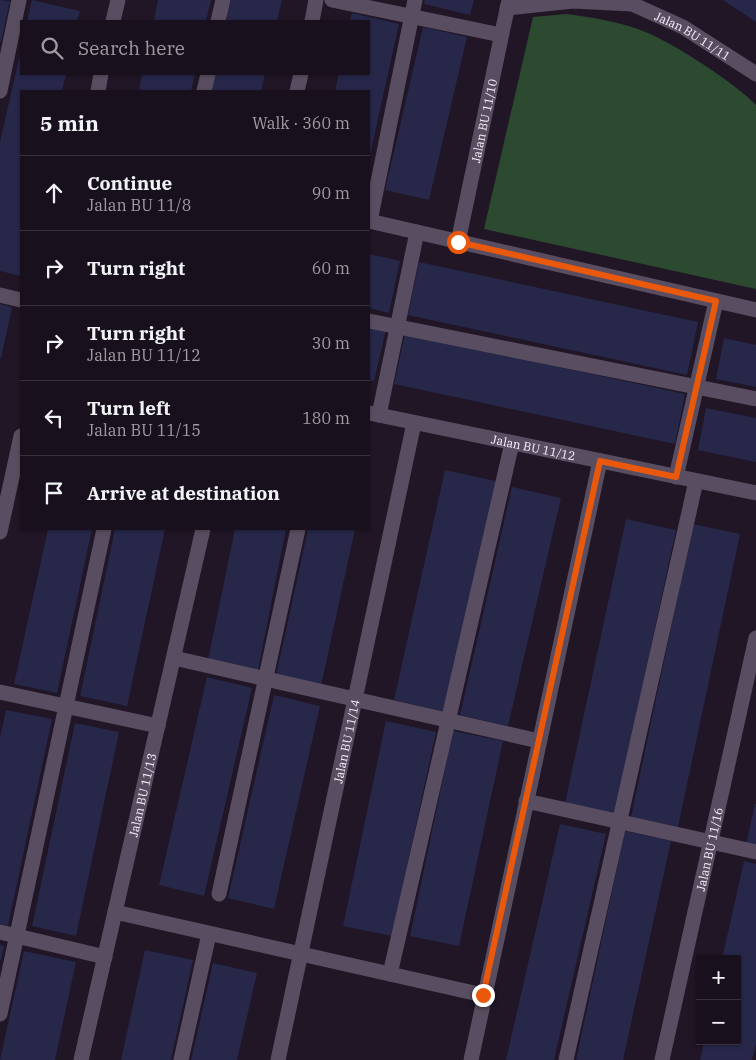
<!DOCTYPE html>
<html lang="en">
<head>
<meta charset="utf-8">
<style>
  body { margin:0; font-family:"IBM Plex Serif",serif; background:#211925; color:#f1f3f6 }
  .controls { position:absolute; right:15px; bottom:15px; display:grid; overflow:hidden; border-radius:0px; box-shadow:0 1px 4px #0004 }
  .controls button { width:45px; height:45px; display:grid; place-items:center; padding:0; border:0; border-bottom:1px solid #36303b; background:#18101c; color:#f1f3f6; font:25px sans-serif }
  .stop { position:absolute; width:15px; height:15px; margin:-11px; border:4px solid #ea580c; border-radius:50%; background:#fff }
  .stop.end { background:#ea580c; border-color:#fff; box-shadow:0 1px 5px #0008 }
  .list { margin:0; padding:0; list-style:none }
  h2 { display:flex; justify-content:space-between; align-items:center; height:65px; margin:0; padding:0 20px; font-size:21px }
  h2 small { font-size:16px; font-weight:400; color:#9f9da3 }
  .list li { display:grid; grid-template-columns:32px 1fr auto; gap:15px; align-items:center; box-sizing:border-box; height:75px; padding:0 20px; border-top:1px solid #36303b }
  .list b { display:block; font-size:19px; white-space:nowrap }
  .list p { margin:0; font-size:16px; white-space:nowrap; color:#9f9da3 }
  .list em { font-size:16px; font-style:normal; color:#9f9da3 }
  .icon { flex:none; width:28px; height:28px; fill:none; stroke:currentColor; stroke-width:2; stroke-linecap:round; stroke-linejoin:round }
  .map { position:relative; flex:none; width:756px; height:1060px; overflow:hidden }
  .search { position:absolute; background:#18101c; box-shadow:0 1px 4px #0004; left:20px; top:20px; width:350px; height:55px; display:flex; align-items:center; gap:12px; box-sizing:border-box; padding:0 18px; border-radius:0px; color:#9f9da3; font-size:19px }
  .panel { position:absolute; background:#18101c; box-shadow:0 1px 4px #0004; left:20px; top:90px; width:350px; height:440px; border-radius:0px }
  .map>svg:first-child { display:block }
  .green { fill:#2c4a2f }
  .building { fill:#262749 }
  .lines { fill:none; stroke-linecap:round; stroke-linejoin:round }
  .minor { stroke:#594e61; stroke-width:15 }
  .route { stroke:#ea580c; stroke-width:6 }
  .labels { text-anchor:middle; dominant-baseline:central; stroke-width:4; stroke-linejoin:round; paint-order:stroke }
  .street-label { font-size:12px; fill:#f8f1fd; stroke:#170d1d }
</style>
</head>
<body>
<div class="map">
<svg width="756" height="1060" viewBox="0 0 756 1060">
  <rect width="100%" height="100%" fill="#201626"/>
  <path class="green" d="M567,14C594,18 623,22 648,33C676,45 735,83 756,105V289L484,229L533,17Z"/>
  <path class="building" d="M0,0L10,1L1,42L0,41Z
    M32,0L80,11L77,21H27Z
    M158,0H211L206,21H154Z
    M231,0H282L277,21H226Z
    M425,0H474L470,15L424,4Z
    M723,0H756V22Z
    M352,13L399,24L370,155L369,91H335L339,74H369V21H350Z
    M423,27L467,37L429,200L385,190Z
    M21,50V74H66L62,91H21V276L0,271V142Z
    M142,74H195L191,91H139Z
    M214,74H265L261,91H210Z
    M369,254L400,261L389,313L369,308Z
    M419,262L698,322L687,375L408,315Z
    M0,304L12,307L1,358H0Z
    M369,326L386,330L374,381L369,380Z
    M405,334L685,394L675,444L394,384Z
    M724,338L756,345V387L716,379Z
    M706,408L756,418V462L698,450Z
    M445,470L496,481L445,712L394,700Z
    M512,487L561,498L508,726L460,715Z
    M626,519L676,530L615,814L565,803Z
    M693,524L740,534L678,827L631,817Z
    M48,529H92L57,693L14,684Z
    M115,529H165L127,706L80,696Z
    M235,529H286L258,670L208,660Z
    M308,529H355L321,686L276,676Z
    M207,677L252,688L204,896L159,885Z
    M274,695L320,706L274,909L228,898Z
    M6,710L52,719L8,926L0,924V737Z
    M386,721L436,732L392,936L343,926Z
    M75,723L119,732L76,936L32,926Z
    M453,731L503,741L459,946L410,936Z
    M755,804H756V847L746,845Z
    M560,824L606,834L554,1060H506Z
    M625,831L671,841L623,1060H576Z
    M744,861L756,864V1043L752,1060H700L704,1041H737V959H722Z
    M0,945L4,946L1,960H0Z
    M145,950L193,960L171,1060H121Z
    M24,951L76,962L55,1060H0Z
    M213,963L257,973L237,1060H191Z"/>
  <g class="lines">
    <g class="minor">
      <path d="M332,0L501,35"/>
      <path id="s1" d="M507,8L573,1L632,4L683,27L756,74"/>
      <path d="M113,21L118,0"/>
      <path d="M218,21L223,0"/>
      <path d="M312,21L316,0"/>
      <path d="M0,91L19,0"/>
      <path d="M98,91L101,74"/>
      <path d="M204,91L208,74"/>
      <path d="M297,91L301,74"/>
      <path d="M369,221L756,310"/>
      <path d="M370,221L415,0"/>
      <path id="s2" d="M458,242L509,0"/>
      <path d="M0,295L21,300"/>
      <path d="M369,321L756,399"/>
      <path id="s3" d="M369,413L756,493"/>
      <path d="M379,415L417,232"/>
      <path d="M676,477L716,301"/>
      <path d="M0,532L21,436"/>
      <path d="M174,658L539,741"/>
      <path d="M0,692L158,726"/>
      <path d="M526,801L756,852"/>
      <path d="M219,894L298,529"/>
      <path d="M115,912L483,995"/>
      <path d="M0,932L105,957"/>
      <path d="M390,974L512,443"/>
      <path d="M0,1014L104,529"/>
      <path id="s4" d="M81,1060L203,529"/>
      <path d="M181,1060L209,934"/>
      <path id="s5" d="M278,1060L414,423"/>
      <path d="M471,1060L600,461"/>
      <path d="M566,1060L696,481"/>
      <path id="s6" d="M662,1060L756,638"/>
    </g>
  </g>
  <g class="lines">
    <path class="route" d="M458,242L716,301L676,477L600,461L483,995"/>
  </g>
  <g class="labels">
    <g class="street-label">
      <text stroke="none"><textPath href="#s1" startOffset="194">Jalan BU 11/11</textPath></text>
      <text stroke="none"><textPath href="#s2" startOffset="124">Jalan BU 11/10</textPath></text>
      <text stroke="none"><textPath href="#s3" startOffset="168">Jalan BU 11/12</textPath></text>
      <text stroke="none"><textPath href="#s5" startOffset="326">Jalan BU 11/14</textPath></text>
      <text stroke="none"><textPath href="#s4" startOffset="272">Jalan BU 11/13</textPath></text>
      <text stroke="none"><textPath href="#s6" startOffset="216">Jalan BU 11/16</textPath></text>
    </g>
  </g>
</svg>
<div class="controls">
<button>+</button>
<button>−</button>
</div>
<div class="stop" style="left:458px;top:242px"></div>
<div class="stop end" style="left:483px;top:995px"></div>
<div class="search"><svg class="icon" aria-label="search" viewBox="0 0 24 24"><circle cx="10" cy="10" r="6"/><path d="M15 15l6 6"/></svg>Search here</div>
<section class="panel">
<h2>5 min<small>Walk · 360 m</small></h2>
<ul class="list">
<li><svg class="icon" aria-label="ahead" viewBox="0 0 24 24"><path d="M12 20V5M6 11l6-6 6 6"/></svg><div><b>Continue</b><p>Jalan BU 11/8</p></div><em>90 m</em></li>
<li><svg class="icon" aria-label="right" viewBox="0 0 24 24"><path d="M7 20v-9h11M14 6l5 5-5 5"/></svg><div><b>Turn right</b></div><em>60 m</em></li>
<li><svg class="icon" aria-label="right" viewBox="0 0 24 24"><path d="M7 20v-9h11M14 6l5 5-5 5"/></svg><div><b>Turn right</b><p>Jalan BU 11/12</p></div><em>30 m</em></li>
<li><svg class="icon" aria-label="left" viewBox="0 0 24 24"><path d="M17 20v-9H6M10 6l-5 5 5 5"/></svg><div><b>Turn left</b><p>Jalan BU 11/15</p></div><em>180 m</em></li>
<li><svg class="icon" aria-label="arrive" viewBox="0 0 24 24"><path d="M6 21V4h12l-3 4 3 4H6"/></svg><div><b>Arrive at destination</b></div></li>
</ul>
</section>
</div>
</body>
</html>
